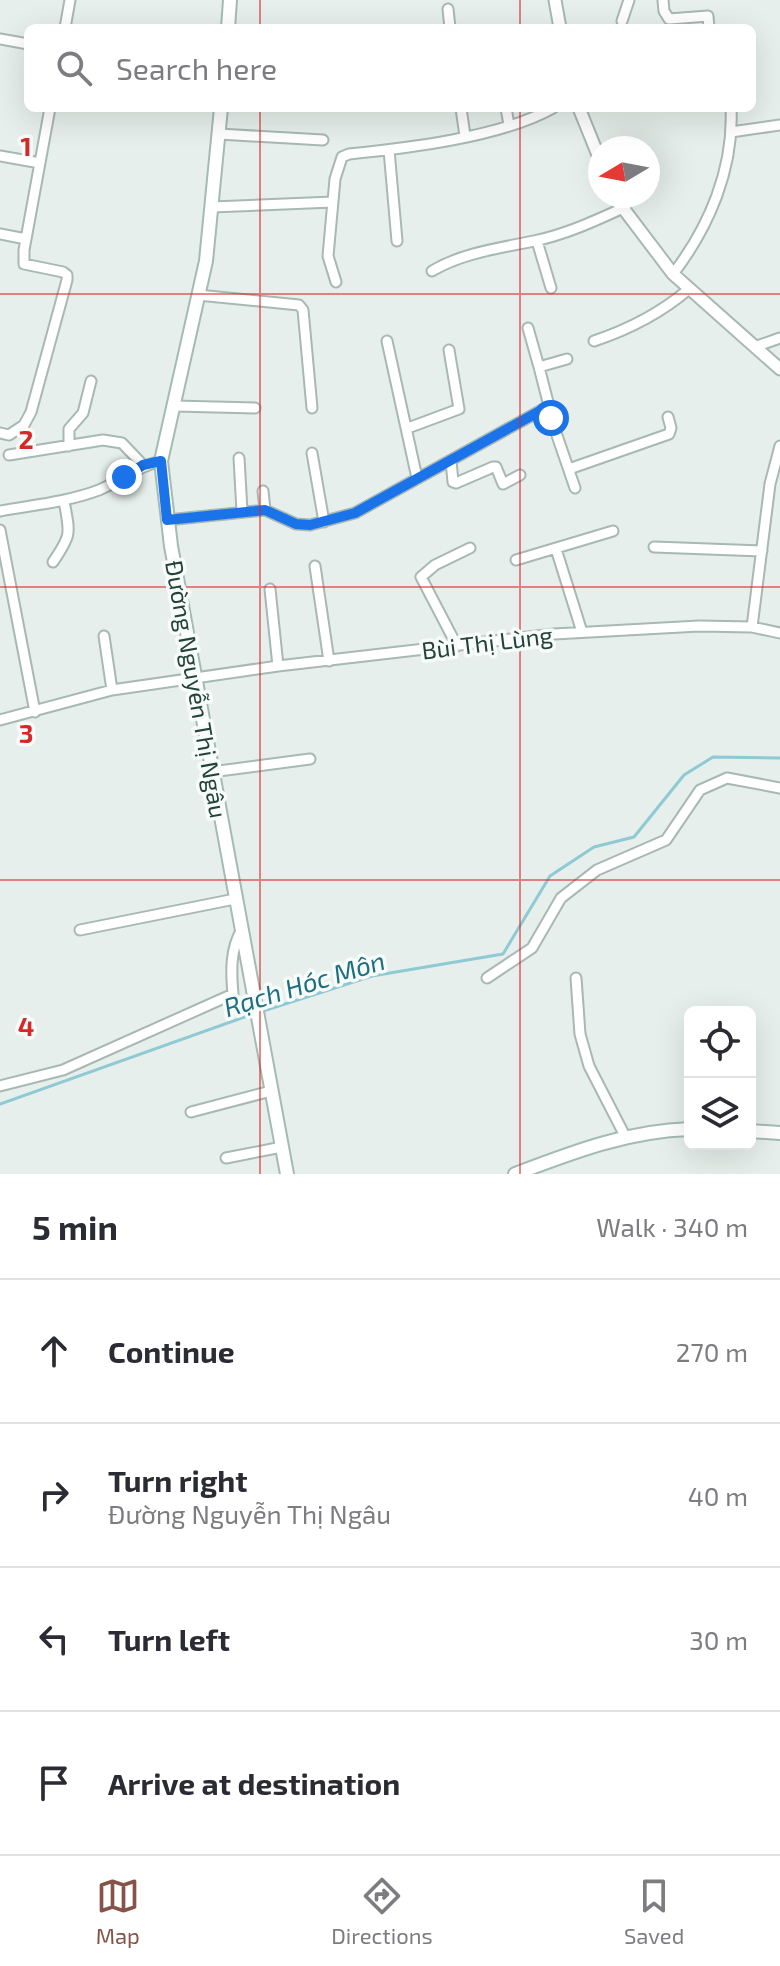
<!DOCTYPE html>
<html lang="en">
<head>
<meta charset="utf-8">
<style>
  body { margin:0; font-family:"Exo 2",sans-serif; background:#f2f2f3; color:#2b2b33 }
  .controls { position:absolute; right:24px; bottom:24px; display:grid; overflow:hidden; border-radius:12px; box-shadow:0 8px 32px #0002 }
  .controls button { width:72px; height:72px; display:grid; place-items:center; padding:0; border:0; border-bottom:2px solid #e1e1e2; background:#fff; color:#2b2b33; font:40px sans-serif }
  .compass { position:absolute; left:588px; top:136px; width:72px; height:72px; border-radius:50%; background:#fff; box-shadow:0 8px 32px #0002; rotate:260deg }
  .stop { position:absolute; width:24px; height:24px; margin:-18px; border:6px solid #1a73e8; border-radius:50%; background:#fff }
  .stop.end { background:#1a73e8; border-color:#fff; box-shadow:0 2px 8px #0008 }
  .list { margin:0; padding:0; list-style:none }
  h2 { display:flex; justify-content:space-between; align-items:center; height:104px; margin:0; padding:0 32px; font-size:34px }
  h2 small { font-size:26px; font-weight:400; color:#7c7c81 }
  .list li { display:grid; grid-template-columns:52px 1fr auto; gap:24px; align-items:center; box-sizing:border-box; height:144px; padding:0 32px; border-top:2px solid #e1e1e2 }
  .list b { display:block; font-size:30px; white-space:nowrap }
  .list p { margin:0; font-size:26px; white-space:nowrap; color:#7c7c81 }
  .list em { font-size:26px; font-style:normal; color:#7c7c81 }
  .icon { flex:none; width:44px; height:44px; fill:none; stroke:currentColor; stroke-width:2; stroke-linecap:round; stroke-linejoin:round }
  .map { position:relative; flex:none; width:780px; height:1174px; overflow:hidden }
  .search { position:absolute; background:#fff; box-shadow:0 8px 32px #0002; left:24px; right:24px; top:24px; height:88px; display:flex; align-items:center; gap:20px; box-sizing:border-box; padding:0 28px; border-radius:12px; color:#7c7c81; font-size:30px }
  .sheet { height:680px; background:#fff }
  nav { display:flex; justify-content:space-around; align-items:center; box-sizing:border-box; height:112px; border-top:2px solid #e1e1e2; background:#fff; font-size:22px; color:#7c7c81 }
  nav a { display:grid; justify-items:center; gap:4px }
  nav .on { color:#855347 }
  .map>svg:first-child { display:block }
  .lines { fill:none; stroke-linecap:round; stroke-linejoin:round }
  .stream { stroke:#8ec9d4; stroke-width:3 }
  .minor-casing { stroke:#a8b8b2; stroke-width:13 }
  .tertiary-casing { stroke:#a8b8b2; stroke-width:15 }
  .secondary-casing { stroke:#a4bbb3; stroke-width:16 }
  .minor { stroke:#fff; stroke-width:9 }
  .tertiary { stroke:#fff; stroke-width:11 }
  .secondary { stroke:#fff; stroke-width:12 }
  .route { stroke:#1a73e8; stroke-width:10 }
  .grid { fill:none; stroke:#d62828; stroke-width:2; stroke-opacity:0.55 }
  .labels { text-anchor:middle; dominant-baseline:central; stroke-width:7; stroke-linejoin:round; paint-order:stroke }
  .street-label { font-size:24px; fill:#24423a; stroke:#f7fbf9 }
  .water-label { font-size:26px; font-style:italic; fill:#1c6f80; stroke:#f7fbf9 }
  .grid-label { font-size:26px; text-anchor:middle; font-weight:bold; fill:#d62828; stroke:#f7fbf9; stroke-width:7; stroke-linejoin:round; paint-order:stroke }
</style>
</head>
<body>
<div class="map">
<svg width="780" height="1174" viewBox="0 0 780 1174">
  <rect width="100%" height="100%" fill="#e6efeb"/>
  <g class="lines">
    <path class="stream" d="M260,1012L372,976L503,954L550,876L594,847L634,837L684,775L713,757L780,758
      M0,1104L253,1014"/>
    <g class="minor-casing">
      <path id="minor" d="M663,0L664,11L669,19L708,16L709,28
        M448,9L450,28
        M622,21L629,0
        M65,28L70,0
        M0,39L28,44
        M461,108L465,136
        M506,108L509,125
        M731,132L780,125
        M219,134L323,140
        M389,150L397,241
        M0,156L40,163
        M212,207L333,202
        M0,234L26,239
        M537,241L551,288
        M432,271C462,253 500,248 534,241C564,235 595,221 623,208
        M673,274C709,227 734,169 731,108
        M336,282L328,256L335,179L342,157L349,154C409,148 501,137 553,108
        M198,295L299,305L303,310L312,408
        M528,328L539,367
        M387,341L417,478
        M594,341C627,330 662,312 689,289
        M757,346L780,338
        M175,406L255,408
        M549,406L551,418L575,488
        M408,428L459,409L449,350
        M0,433L9,435L24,425L31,412L67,280V275L63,272L24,264V250L50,108
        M69,446V429L83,413L91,381
        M312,453L324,522
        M9,455L103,440L122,443L143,465
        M239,458L242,511
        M451,461L453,482L456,483L493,467H496L503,484L520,475
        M569,469L669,434L671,428L668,417
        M263,491L265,510
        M0,511C33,505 67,502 99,490C121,481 138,466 161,461
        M167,520L265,510L296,524L310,525L355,513L549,406L539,367L567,359
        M0,530L35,712
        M654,547L762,551
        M556,549L582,632
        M516,560L613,531
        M53,562C72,534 70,534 64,501
        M315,566L329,661
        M270,589L278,666
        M752,627L770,484L780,446
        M104,636L112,690
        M457,646L421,577L435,565L470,548
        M0,720L112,690L278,666L554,634L699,626L752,627L780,633
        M211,772L310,759
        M80,930L235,899
        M487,978L532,948L561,898L597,870L666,840L700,790L727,778L780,788
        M576,978L580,1034L589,1066L625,1136
        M0,1086L63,1070L233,994C231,972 230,949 242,929
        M191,1112L271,1091
        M226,1158L282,1147"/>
    </g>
    <g class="tertiary-casing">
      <path id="tertiary" d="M555,0L560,28
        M579,108L600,160
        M617,196L623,208L673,274L780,369"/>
    </g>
    <g class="secondary-casing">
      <path id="secondary" d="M228,28L230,0
        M221,108L206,261L161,461L171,546L287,1174
        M750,1131L780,1133
        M515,1174C573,1152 627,1131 690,1129"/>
    </g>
    <use href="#minor" class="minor"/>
    <use href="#tertiary" class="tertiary"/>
    <use href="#secondary" class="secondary"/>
  </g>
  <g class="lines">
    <path class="route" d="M124,477L143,465L161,461L167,520L265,510L296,524L310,525L355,513L549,406L551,418"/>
  </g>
  <path class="grid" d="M260,0V28M520,0V28M260,108V1174M520,108V1174M0,294H780M0,587H780M0,880H780"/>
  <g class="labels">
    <g class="street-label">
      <text transform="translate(487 642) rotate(-7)">Bùi Thị Lùng</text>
      <text transform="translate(197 689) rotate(80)">Đường Nguyễn Thị Ngâu</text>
    </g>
    <g class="water-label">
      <text transform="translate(304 983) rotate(-17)">Rạch Hóc Môn</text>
    </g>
  </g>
  <g class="grid-label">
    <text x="26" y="156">1</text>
    <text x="26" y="449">2</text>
    <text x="26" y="743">3</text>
    <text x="26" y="1036">4</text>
  </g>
</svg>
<div class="controls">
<button><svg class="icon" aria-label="locate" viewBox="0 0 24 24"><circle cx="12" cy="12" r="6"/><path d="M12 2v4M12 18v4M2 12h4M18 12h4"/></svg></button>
<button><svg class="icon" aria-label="layers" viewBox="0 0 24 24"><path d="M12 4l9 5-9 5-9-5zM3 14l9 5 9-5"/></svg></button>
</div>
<svg class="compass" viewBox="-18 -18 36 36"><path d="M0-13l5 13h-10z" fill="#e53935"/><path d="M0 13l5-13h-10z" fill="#7c7c81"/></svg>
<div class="stop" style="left:551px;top:418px"></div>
<div class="stop end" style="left:124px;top:477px"></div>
<div class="search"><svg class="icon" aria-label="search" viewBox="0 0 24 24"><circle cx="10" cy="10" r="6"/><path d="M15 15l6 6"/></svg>Search here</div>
</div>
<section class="sheet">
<h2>5 min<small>Walk · 340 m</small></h2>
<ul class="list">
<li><svg class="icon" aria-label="ahead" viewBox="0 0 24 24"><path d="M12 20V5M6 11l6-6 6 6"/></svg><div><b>Continue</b></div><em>270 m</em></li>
<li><svg class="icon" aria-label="right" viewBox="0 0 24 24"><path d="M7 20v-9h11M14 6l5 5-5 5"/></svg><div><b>Turn right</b><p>Đường Nguyễn Thị Ngâu</p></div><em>40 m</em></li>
<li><svg class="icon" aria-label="left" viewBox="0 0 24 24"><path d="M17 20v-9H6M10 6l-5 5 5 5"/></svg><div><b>Turn left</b></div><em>30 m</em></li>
<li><svg class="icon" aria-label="arrive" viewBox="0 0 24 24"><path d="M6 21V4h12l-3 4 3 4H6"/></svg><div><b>Arrive at destination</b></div></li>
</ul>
</section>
<nav>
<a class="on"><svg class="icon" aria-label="map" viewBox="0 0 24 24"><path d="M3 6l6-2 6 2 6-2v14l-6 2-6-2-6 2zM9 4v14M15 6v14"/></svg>Map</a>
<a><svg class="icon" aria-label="directions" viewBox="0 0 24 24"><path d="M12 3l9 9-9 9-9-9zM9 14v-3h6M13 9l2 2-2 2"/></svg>Directions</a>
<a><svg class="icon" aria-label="saved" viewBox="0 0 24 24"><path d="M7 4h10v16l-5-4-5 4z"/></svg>Saved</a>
</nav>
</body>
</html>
